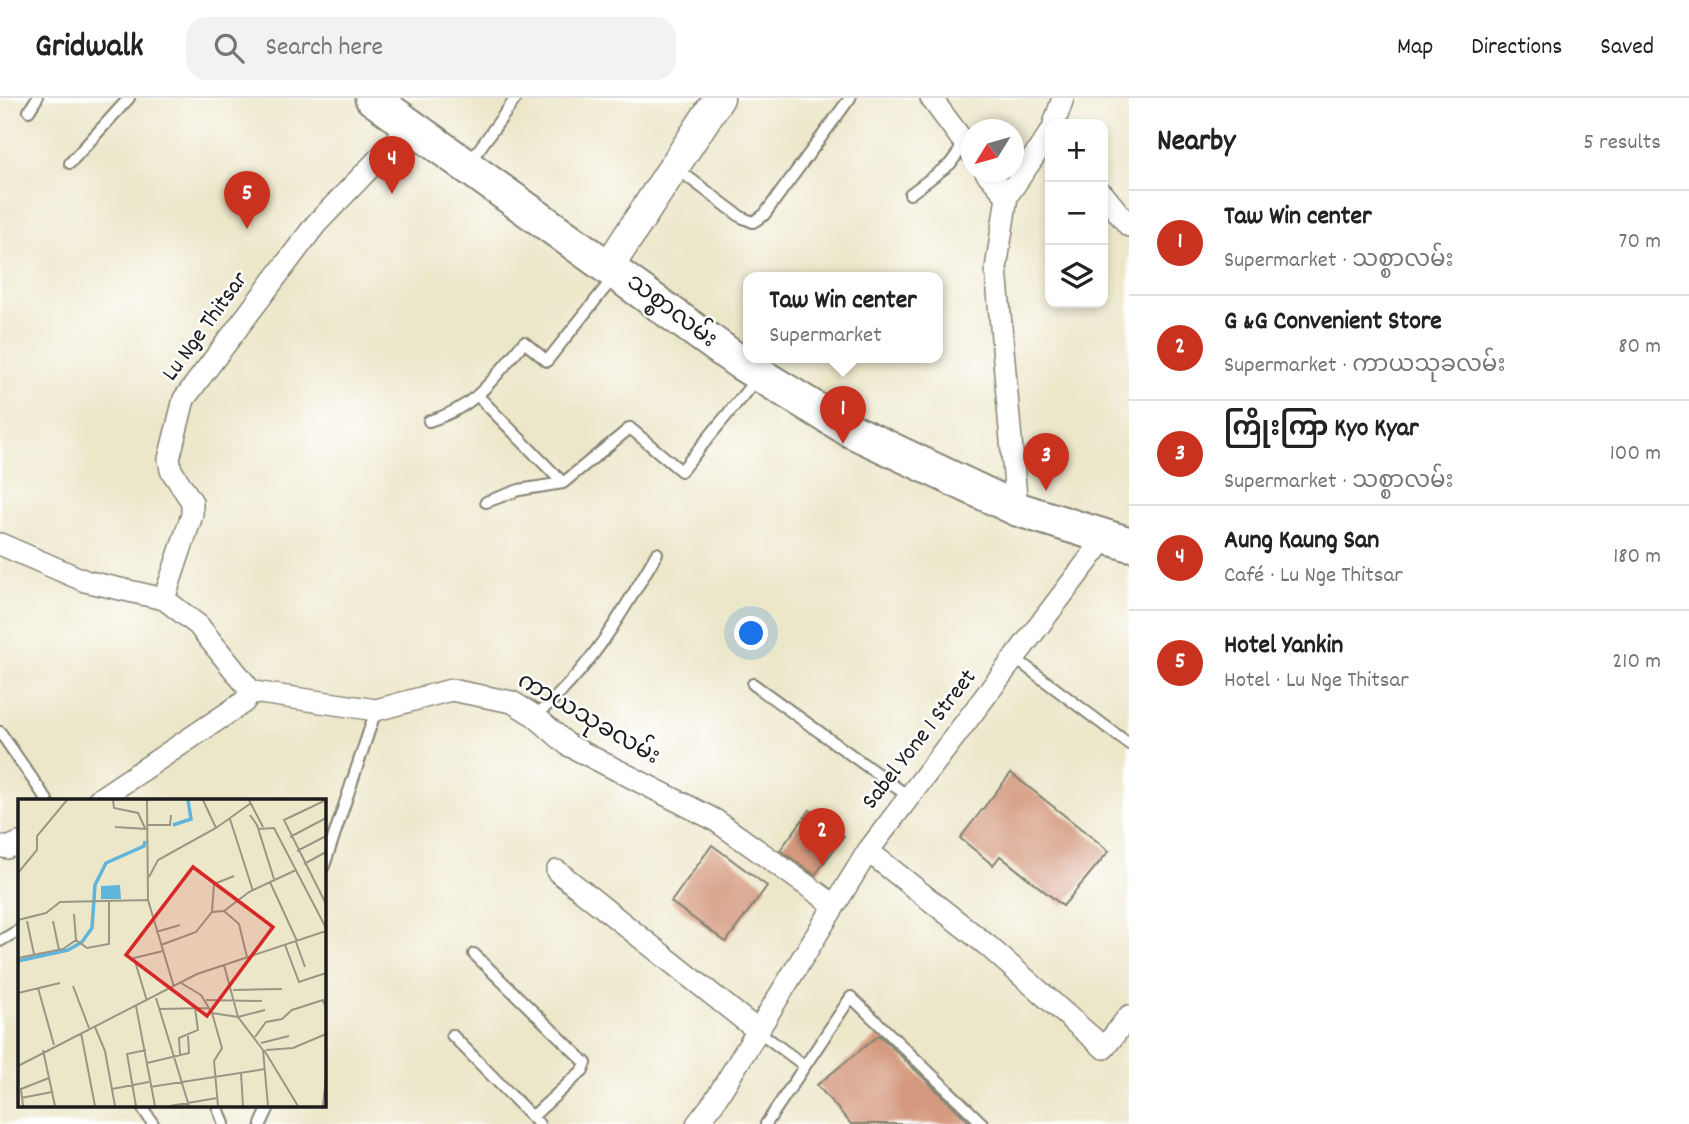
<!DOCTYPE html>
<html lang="en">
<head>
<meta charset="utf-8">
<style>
  body { margin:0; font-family:Dekko,"Noto Sans Myanmar",sans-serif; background:#f2f2f2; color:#222 }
  .controls { position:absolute; right:21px; top:21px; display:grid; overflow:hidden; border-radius:14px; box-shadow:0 4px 10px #0003 }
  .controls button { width:63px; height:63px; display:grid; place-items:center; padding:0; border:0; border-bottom:2px solid #e0e0e0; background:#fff; color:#222; font:35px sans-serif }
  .compass { position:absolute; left:961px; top:21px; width:63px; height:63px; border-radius:50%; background:#fff; box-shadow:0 4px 10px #0003; rotate:233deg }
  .you { position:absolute; left:752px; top:536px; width:24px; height:24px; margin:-18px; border:5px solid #fff; border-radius:50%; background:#1a73e8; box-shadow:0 0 0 10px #1a73e833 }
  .badge { display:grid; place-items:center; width:46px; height:46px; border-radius:50%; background:#c8321e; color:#fff; font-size:23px; font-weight:700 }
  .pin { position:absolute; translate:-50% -58px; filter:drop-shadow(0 2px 4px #0008) }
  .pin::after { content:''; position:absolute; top:37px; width:24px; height:21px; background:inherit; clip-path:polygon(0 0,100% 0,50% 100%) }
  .popup { position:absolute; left:743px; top:174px; width:200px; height:91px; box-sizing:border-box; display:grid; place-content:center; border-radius:14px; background:#fff; filter:drop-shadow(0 2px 5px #0005); font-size:23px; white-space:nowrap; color:#767676 }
  .popup b { font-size:26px; color:#222 }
  .popup::after { content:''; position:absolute; left:50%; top:100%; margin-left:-14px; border:14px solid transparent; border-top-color:#fff }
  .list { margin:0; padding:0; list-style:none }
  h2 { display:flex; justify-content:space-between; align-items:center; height:91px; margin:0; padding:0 28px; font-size:30px }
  h2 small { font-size:23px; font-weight:400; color:#767676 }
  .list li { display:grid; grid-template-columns:46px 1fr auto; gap:21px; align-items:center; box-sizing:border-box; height:105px; padding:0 28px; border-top:2px solid #e0e0e0 }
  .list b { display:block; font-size:26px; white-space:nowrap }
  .list p { margin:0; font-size:23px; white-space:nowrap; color:#767676 }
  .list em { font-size:23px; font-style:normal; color:#767676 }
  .icon { flex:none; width:38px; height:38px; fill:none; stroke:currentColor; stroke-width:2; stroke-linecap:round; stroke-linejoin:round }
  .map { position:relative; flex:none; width:1129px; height:1026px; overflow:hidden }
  header { display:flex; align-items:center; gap:42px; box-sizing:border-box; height:98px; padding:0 35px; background:#fff; border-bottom:2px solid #e0e0e0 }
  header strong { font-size:33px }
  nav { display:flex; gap:38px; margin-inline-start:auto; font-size:24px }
  .search { width:490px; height:63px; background:#f2f2f2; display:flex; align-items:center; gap:18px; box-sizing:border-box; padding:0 24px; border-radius:21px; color:#767676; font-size:26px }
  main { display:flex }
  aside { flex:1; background:#fff }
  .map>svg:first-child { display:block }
  .building { fill:#d4997e }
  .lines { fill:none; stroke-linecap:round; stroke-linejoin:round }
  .service-casing { stroke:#848273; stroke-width:14 }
  .minor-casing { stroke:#848273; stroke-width:24 }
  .secondary-casing { stroke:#848273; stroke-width:33 }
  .primary-casing { stroke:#848273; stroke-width:37 }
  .service { stroke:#fff; stroke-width:10 }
  .minor { stroke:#fff; stroke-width:21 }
  .secondary { stroke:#fff; stroke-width:30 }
  .primary { stroke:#fff; stroke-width:33 }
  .labels { text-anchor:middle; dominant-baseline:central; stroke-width:5; stroke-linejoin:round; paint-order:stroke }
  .street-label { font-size:24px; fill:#1c1c1c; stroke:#fff }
  .inset-river { fill:none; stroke:#5fb5dc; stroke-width:3.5 }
  .inset-road { fill:none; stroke:#999684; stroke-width:2 }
  .view { fill:#d62828; fill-opacity:0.15; stroke:#d62828; stroke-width:3.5 }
  .inset-edge { fill:none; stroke:#1c1c1c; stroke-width:3.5 }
</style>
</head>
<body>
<header>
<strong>Gridwalk</strong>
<div class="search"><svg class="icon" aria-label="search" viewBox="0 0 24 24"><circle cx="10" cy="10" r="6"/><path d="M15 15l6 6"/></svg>Search here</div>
<nav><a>Map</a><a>Directions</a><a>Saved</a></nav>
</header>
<main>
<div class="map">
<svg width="1129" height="1026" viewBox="0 0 1129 1026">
  <rect width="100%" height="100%" fill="#fff"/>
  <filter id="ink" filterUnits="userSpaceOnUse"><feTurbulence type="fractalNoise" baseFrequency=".0143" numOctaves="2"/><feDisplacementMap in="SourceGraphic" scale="14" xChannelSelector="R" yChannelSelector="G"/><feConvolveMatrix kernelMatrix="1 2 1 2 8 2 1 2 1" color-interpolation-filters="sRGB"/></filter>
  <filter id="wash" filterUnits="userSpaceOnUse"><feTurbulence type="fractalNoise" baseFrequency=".00686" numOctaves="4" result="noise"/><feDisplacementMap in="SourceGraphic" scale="28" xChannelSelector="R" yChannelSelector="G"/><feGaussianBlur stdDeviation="1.57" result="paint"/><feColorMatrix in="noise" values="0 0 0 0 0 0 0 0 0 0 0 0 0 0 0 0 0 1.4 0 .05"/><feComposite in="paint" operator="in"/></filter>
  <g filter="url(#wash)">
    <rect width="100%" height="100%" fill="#ede7ca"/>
    <g id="blocks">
      <path class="building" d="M1011,675L1109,753L1063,808L1000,758L993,767L960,740Z
        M810,712L844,738L815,777L780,752Z
        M712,747L767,788L726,844L671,804Z
        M879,937L960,1015L971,1026H851L817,987Z"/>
    </g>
  </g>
  <g filter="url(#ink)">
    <use href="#blocks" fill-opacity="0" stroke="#848273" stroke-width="2"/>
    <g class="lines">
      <g class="service-casing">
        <path id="service" d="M29,13L37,0
          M70,65L129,0
          M469,65L516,0
          M676,70L741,119L753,124L764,117L850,0
          M910,96L950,66L964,47
          M478,298L563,385
          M429,323C477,309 493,281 524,244L547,263L614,179
          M486,404L519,392L563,385L630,330L681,373L758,279
          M1016,561L1129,646
          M753,586L908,698
          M535,618C589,574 623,514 657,455
          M0,634L47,702
          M324,768L376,612
          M0,843L19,832
          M474,856L586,965L583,972L532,1019
          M758,933L805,968
          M452,937L539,1026
          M141,1007L153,1026
          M217,1007L224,1026
          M261,1026L270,1007
          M766,1026L851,899L983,1026"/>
      </g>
      <g class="minor-casing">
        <path id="minor" d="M931,0L972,55
          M1054,26L1063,0
          M986,74L1007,98
          M1103,96L1129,128
          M1017,411L996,171L1007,98L1050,35
          M0,446L85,483L164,501L198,527L251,593L260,595L376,612L451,592L512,604L535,618L568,647L715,722L833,806
          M164,501L192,417V404L171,372L169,361L184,301L316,126L410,28
          M98,702L244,604L251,593
          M0,748L7,750L19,745
          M868,753L988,848L1104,950L1129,918
          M557,773L758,933
          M697,1026L714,1004L868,753L1106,439"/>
      </g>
      <g class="secondary-casing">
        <path id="secondary" d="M609,168L719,0"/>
      </g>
      <g class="primary-casing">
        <path id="primary" d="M372,0L742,266L850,332L1017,411L1129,446"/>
      </g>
      <use href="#service" class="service"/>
      <use href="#minor" class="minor"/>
      <use href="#secondary" class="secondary"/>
      <use href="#primary" class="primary"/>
    </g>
  </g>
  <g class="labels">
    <g class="street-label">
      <text transform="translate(671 214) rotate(37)">သစ္စာလမ်း</text>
      <text transform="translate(206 229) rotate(-54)">Lu Nge Thitsar</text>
      <text transform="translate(588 622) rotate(30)">ကာယသုခလမ်း</text>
      <text transform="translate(920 642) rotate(-52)">Sabel Yone 1 Street</text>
    </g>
  </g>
  <g transform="translate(18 701)">
    <rect width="308" height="308" fill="#ede7ca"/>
    <path d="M102,86L103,100H83V87Z" fill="#5fb5dc"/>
    <path class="inset-river" d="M155,26L173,20L170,1M0,162L50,151L64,143L74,129L77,86L88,64L126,47L127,42"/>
    <path class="inset-road" d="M95,1L96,9L120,14L127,29M129,1L130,101L156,188M185,1L198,29M231,1L245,28M308,1L266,21L308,105M232,16L239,26L256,80M212,20L235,92M130,26H152L153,16M97,28L129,30M240,30L256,29L308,129M272,38L308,19M279,52L308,37M286,65L308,53M0,74L19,51V37L49,1M131,78L140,61L198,29L233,4M252,83L279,142M206,112L221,125L229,158M194,113L196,85L216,77M56,115L58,141M0,121L28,114L42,103L130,101M9,122L16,155M35,122L41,151M138,133L162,126M58,141L69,149L91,145V103M278,143L287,168M143,146L178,133L194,113L206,112L231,93L278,71M267,146L281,183L308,174M0,159L45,150L58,141M206,166L220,218L245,251L250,307M163,184L183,196L194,214L220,218L247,211M55,187L71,229M20,189L36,246M215,191L264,190M0,194L42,184M138,199L171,307M188,201L244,202M129,202L116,159L145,152M118,207L137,307M141,210L191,209M194,214L204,249L196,262L200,307M77,228L87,252L97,307M63,234L77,307M237,238L248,223L264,220L274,211L305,201L308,209M243,244L271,237M25,251L37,307M246,251L280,307M248,251L275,249L308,235M162,256L161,239L180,231L177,209M129,264L171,254L170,237M0,267L179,175L308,132M223,274L225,307M132,288L247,270M94,290L131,283M3,299L34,293M5,307L3,290L31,279M118,307L109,255L128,251M152,307L199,299M305,307L308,277"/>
    <path class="view" d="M175,68L255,128L189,217L108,156Z"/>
    <rect width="308" height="308" class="inset-edge"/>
  </g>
</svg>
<div class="controls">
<button>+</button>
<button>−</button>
<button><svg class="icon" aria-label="layers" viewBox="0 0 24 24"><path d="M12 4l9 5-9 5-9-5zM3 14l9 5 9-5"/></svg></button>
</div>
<svg class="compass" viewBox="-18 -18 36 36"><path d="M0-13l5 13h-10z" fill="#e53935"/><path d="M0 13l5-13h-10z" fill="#767676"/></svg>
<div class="you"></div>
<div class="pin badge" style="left:843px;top:346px">1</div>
<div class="popup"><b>Taw Win center</b>Supermarket</div>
<div class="pin badge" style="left:822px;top:768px">2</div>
<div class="pin badge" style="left:1046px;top:393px">3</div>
<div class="pin badge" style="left:392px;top:96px">4</div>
<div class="pin badge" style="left:247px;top:131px">5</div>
</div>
<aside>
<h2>Nearby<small>5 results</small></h2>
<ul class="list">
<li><span class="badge">1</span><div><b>Taw Win center</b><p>Supermarket · သစ္စာလမ်း</p></div><em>70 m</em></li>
<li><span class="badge">2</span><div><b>G &amp;G Convenient Store</b><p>Supermarket · ကာယသုခလမ်း</p></div><em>80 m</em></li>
<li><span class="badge">3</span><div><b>ကြိုးကြာ Kyo Kyar</b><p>Supermarket · သစ္စာလမ်း</p></div><em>100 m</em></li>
<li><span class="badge">4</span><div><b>Aung Kaung San</b><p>Café · Lu Nge Thitsar</p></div><em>180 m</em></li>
<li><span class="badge">5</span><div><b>Hotel Yankin</b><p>Hotel · Lu Nge Thitsar</p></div><em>210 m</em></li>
</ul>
</aside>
</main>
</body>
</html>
